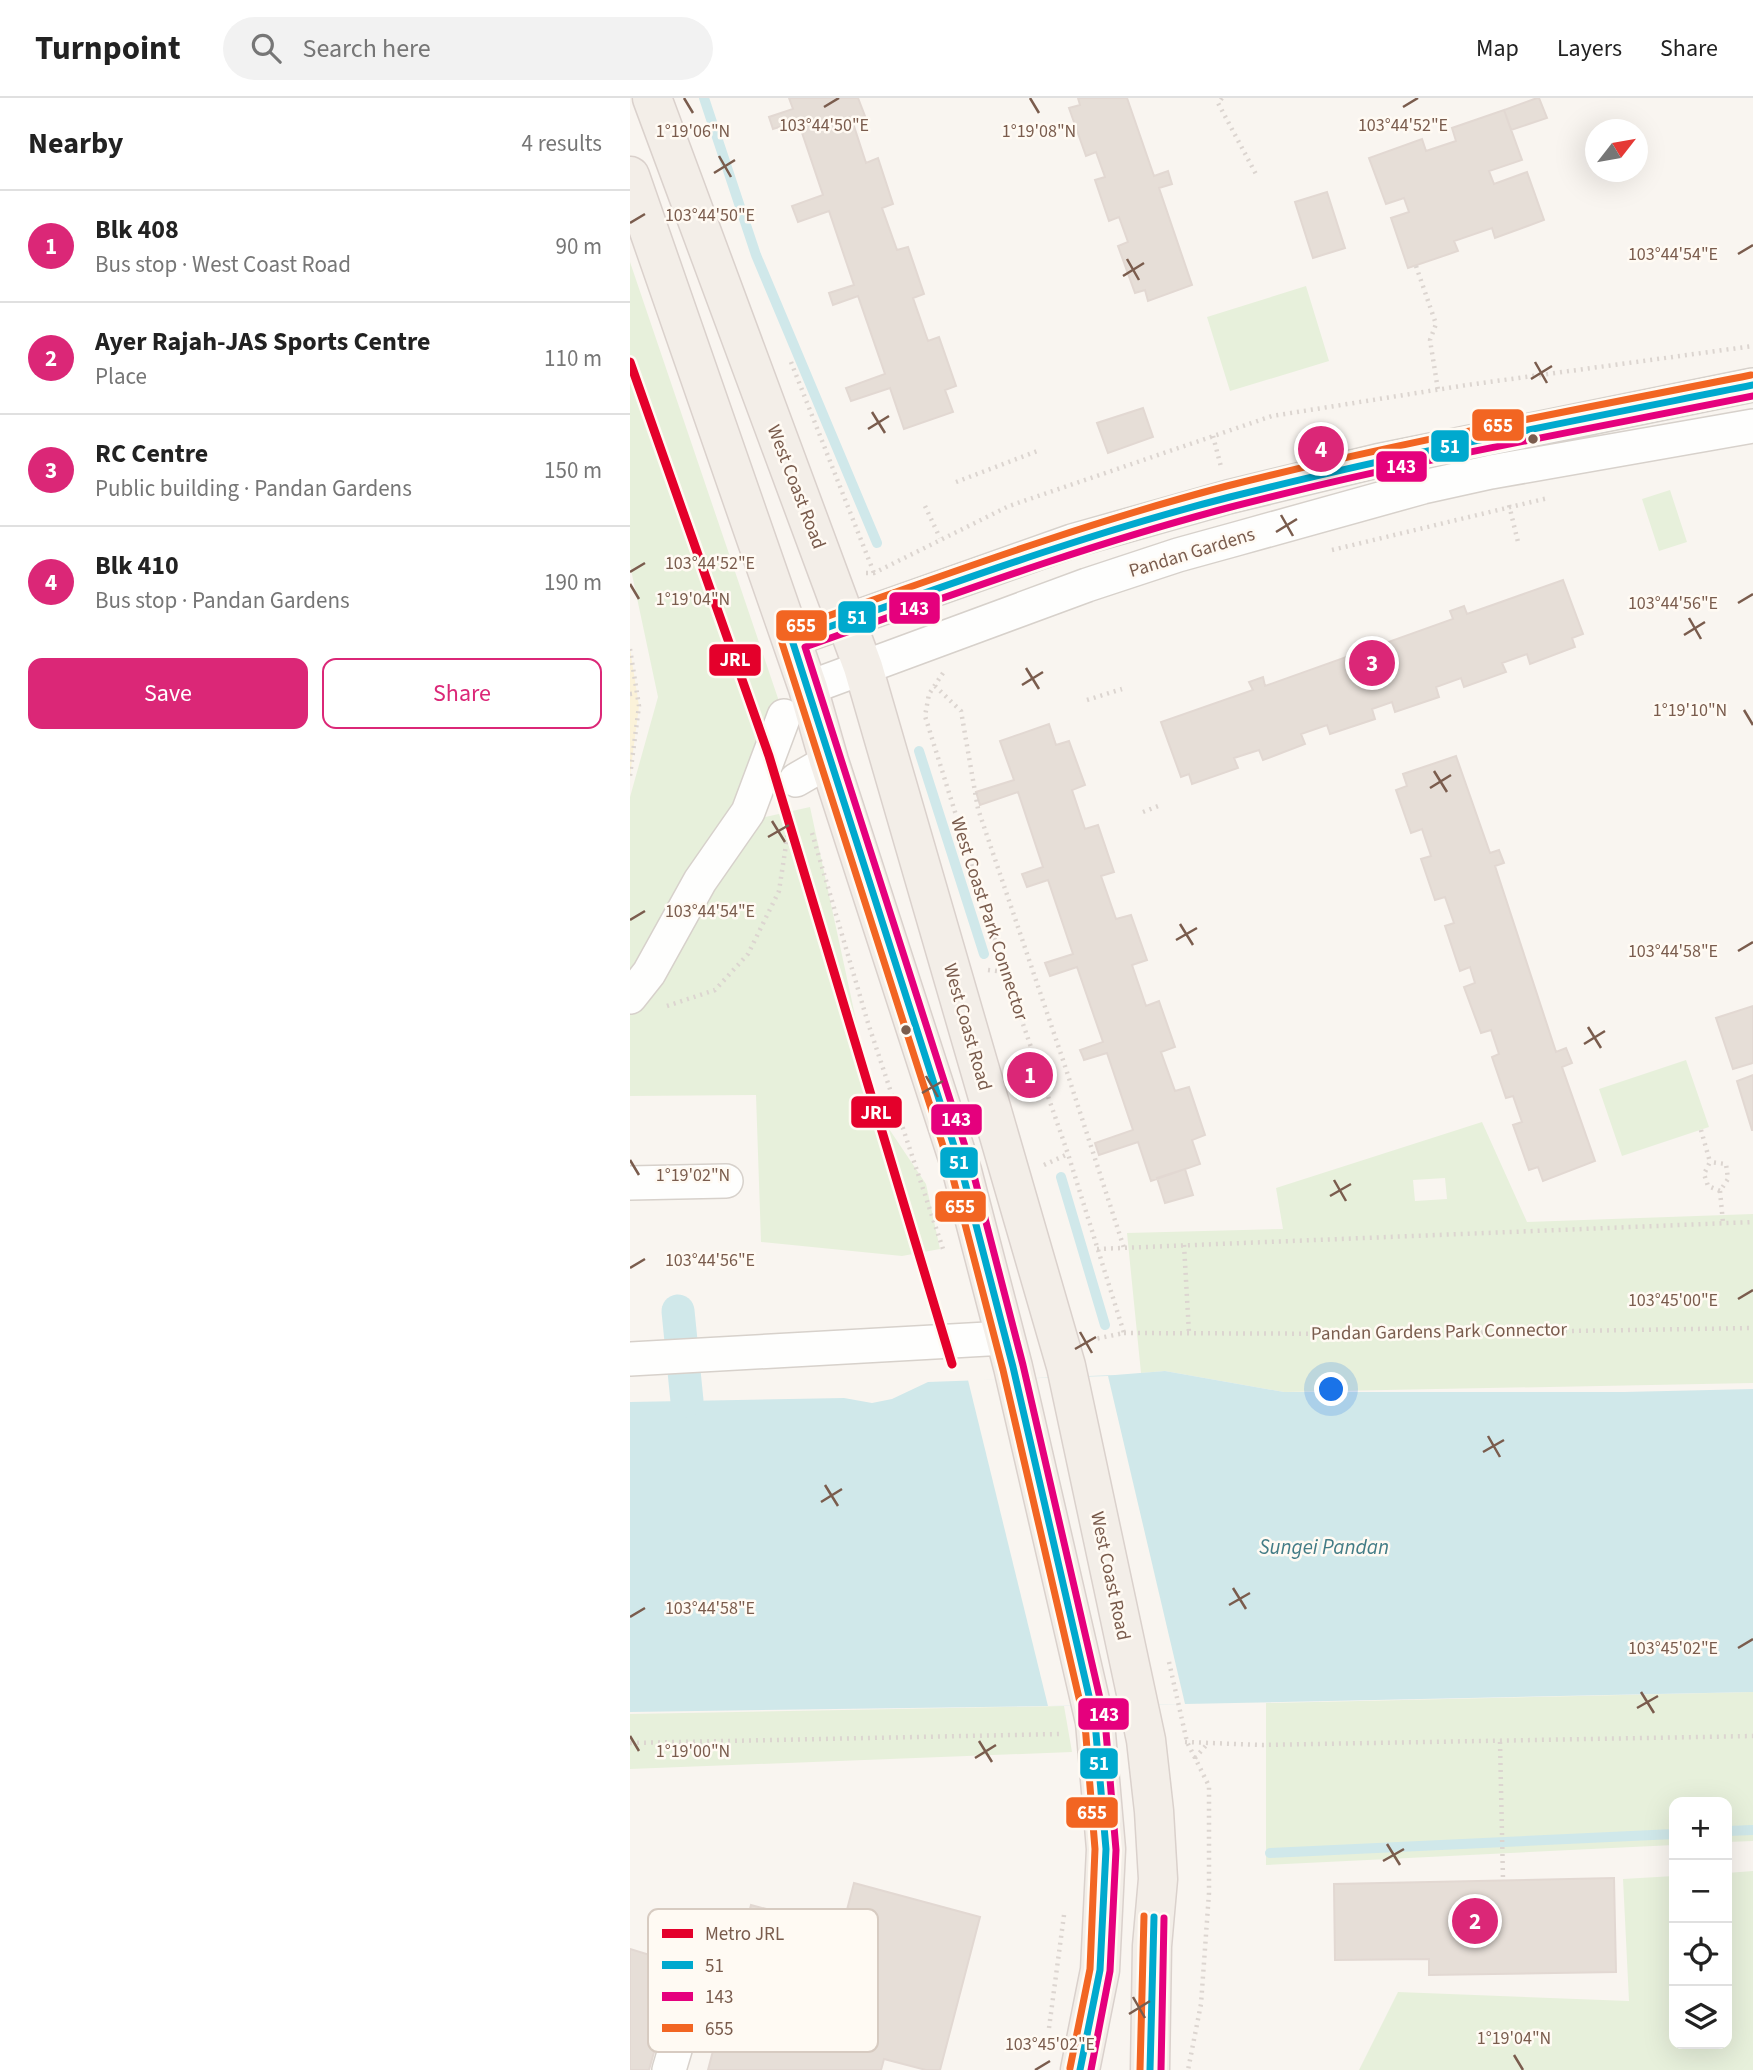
<!DOCTYPE html>
<html lang="en">
<head>
<meta charset="utf-8">
<style>
  body { margin:0; font-family:"Source Sans 3",sans-serif; background:#f2f2f2; color:#222 }
  .controls { position:absolute; right:21px; bottom:21px; display:grid; overflow:hidden; border-radius:14px; box-shadow:0 7px 28px #0002 }
  .controls button { width:63px; height:63px; display:grid; place-items:center; padding:0; border:0; border-bottom:2px solid #e0e0e0; background:#fff; color:#222; font:35px sans-serif }
  .compass { position:absolute; left:955px; top:21px; width:63px; height:63px; border-radius:50%; background:#fff; box-shadow:0 7px 28px #0002; rotate:59deg }
  .you { position:absolute; left:702px; top:1292px; width:24px; height:24px; margin:-18px; border:5px solid #fff; border-radius:50%; background:#1a73e8; box-shadow:0 0 0 10px #1a73e833 }
  .badge { display:grid; place-items:center; width:46px; height:46px; border-radius:50%; background:#db2777; color:#fff; font-size:23px; font-weight:700 }
  .pin { position:absolute; translate:-50% -50%; border:4px solid #fff; box-shadow:0 2px 7px #0006 }
  .list { margin:0; padding:0; list-style:none }
  h2 { display:flex; justify-content:space-between; align-items:center; height:91px; margin:0; padding:0 28px; font-size:30px }
  h2 small { font-size:23px; font-weight:400; color:#767676 }
  .list li { display:grid; grid-template-columns:46px 1fr auto; gap:21px; align-items:center; box-sizing:border-box; height:112px; padding:0 28px; border-top:2px solid #e0e0e0 }
  .list b { display:block; font-size:26px; white-space:nowrap }
  .list p { margin:0; font-size:23px; white-space:nowrap; color:#767676 }
  .list em { font-size:23px; font-style:normal; color:#767676 }
  .actions { display:flex; gap:14px; padding:21px 28px }
  .actions a { flex:1; padding:16px 0; border:2px solid #db2777; border-radius:14px; text-align:center; font-size:24px; color:#db2777 }
  .actions .main { background:#db2777; color:#fff }
  .icon { flex:none; width:38px; height:38px; fill:none; stroke:currentColor; stroke-width:2; stroke-linecap:round; stroke-linejoin:round }
  .map { position:relative; flex:none; width:1123px; height:1972px; overflow:hidden }
  header { display:flex; align-items:center; gap:42px; box-sizing:border-box; height:98px; padding:0 35px; background:#fff; border-bottom:2px solid #e0e0e0 }
  header strong { font-size:33px }
  nav { display:flex; gap:38px; margin-inline-start:auto; font-size:24px }
  .search { width:490px; height:63px; background:#f2f2f2; display:flex; align-items:center; gap:18px; box-sizing:border-box; padding:0 24px; border-radius:38px; color:#767676; font-size:26px }
  main { display:flex }
  aside { flex:1; background:#fff }
  .map>svg:first-child { display:block }
  .green { fill:#e7f0db; fill-rule:evenodd }
  .sand { fill:#fbf2d9 }
  .water { fill:#d0e8ea }
  .pier { fill:#f9f5f0 }
  .lines { fill:none; stroke-linecap:round; stroke-linejoin:round }
  .stream { stroke:#d0e8ea; stroke-width:10 }
  .canal { stroke:#d0e8ea; stroke-width:33 }
  .building { fill:#e6ded7; stroke:#e2d8d2; stroke-width:2 }
  .minor-casing { stroke:#d7d1cb; stroke-width:36 }
  .major-casing { stroke:#dad1cc; stroke-width:41 }
  .path { stroke:#dcd5d0; stroke-width:4.5; stroke-dasharray:2 5; stroke-linecap:butt }
  .minor { stroke:#fefefd; stroke-width:33 }
  .major { stroke:#f3eee8; stroke-width:38 }
  .bus-1-casing { stroke:#fffaf3; stroke-width:12 }
  .bus-2-casing { stroke:#fffaf3; stroke-width:12 }
  .bus-3-casing { stroke:#fffaf3; stroke-width:12 }
  .bus-1 { stroke:#00a9ce; stroke-width:7 }
  .bus-2 { stroke:#e5007d; stroke-width:7 }
  .bus-3 { stroke:#f26522; stroke-width:7 }
  .metro-1-casing { stroke:#fffaf3; stroke-width:14 }
  .metro-1 { stroke:#e4002b; stroke-width:9 }
  .ticks { fill:none; stroke:#7a5c4d; stroke-width:2.5 }
  .bus-dot { fill:#7a5c4d; stroke:#fffaf3; stroke-width:2.5 }
  .labels { text-anchor:middle; dominant-baseline:central; stroke-width:5; stroke-linejoin:round; paint-order:stroke }
  .street-label { font-size:19px; fill:#7a5c4d; stroke:#fffaf3 }
  .water-label { font-size:21px; font-style:italic; fill:#437c86; stroke:#fffaf3 }
  .key { fill:#fffaf3; stroke:#d7cbc1; stroke-width:2 }
  .key-label { font-size:19px; fill:#7a5c4d }
  .ticks-label { font-size:18px; text-anchor:middle; fill:#7a5c4d; stroke:#fffaf3; stroke-width:5; stroke-linejoin:round; paint-order:stroke }
  .line-badge { stroke:#fffaf3; stroke-width:2.5 }
  .badge-label { font-size:19px; text-anchor:middle; font-weight:bold; fill:#fff }
</style>
</head>
<body>
<header>
<strong>Turnpoint</strong>
<div class="search"><svg class="icon" aria-label="search" viewBox="0 0 24 24"><circle cx="10" cy="10" r="6"/><path d="M15 15l6 6"/></svg>Search here</div>
<nav><a>Map</a><a>Layers</a><a>Share</a></nav>
</header>
<main>
<aside>
<h2>Nearby<small>4 results</small></h2>
<ul class="list">
<li><span class="badge">1</span><div><b>Blk 408</b><p>Bus stop · West Coast Road</p></div><em>90 m</em></li>
<li><span class="badge">2</span><div><b>Ayer Rajah-JAS Sports Centre</b><p>Place</p></div><em>110 m</em></li>
<li><span class="badge">3</span><div><b>RC Centre</b><p>Public building · Pandan Gardens</p></div><em>150 m</em></li>
<li><span class="badge">4</span><div><b>Blk 410</b><p>Bus stop · Pandan Gardens</p></div><em>190 m</em></li>
</ul>
<div class="actions"><a class="main">Save</a><a>Share</a></div>
</aside>
<div class="map">
<svg width="1123" height="1972" viewBox="0 0 1123 1972">
  <rect width="100%" height="100%" fill="#f9f5f0"/>
  <path class="green" d="M0,164L154,618L126,721L180,709L245,1010L296,1086L310,1151L272,1158L131,1144L126,997L0,998V699L28,599L0,467Z
    M676,188L699,263L600,293L577,219Z
    M1040,392L1057,444L1029,453L1012,401Z
    M1056,962L1079,1029L992,1058L969,991Z
    M852,1024L897,1124L1123,1116V1285L654,1294L535,1273L511,1275L497,1135L653,1131L646,1090ZM815,1080L817,1101L785,1103L783,1082Z
    M1123,1594V1743L1097,1744V1704H1044V1747L636,1767V1605Z
    M434,1608L442,1654L0,1671V1616Z
    M1123,1773V1972H729L768,1894L999,1903L993,1781L1044,1778V1946H1097V1775Z"/>
  <path class="sand" d="M0,551L9,608L0,678Z"/>
  <path class="water" d="M535,1273L654,1294H994L1123,1291V1594L555,1606L0,1614V1304L214,1300L242,1305L262,1301L298,1284L485,1277Z"/>
  <path class="pier" d="M478,1278L555,1606L418,1608L338,1282Z"/>
  <g class="lines">
    <path class="stream" d="M74,0L126,157L247,445
      M289,653L354,856
      M431,1079L475,1227
      M1097,1733L1123,1732
      M640,1755L1044,1736"/>
    <path class="canal" d="M48,1213L57,1303"/>
  </g>
  <path class="building" d="M159,0H228L235,18L222,22L236,65L248,60L263,106L252,110L267,152L278,149L294,196L283,200L298,243L309,239L326,288L315,292L323,314L274,331L260,290L221,303L216,290L255,276L228,198L203,207L199,195L224,187L199,113L168,124L162,108L193,97L168,23L143,31L139,19L163,11Z
    M448,0H497L524,78L538,73L542,86L529,90L562,187L518,203L515,192L505,195L488,148L498,144L489,119L479,123L465,82L475,79L466,54L456,58L439,10L450,7Z
    M907,0H909L917,20L881,32L874,12Z
    M874,12L892,62L859,73L864,86L897,74L914,122L865,140L862,130L824,143L828,153L778,170L761,120L779,114L774,100L756,106L739,60L792,41L796,53L826,43L822,30Z
    M697,94L715,150L683,160L665,104Z
    M697,94L715,150L683,160L665,104Z
    M513,310L523,339L478,355L467,325Z
    M933,482L953,536L942,540L945,549L900,566L897,556L872,565L876,574L834,589L831,580L806,589L809,599L765,614L762,604L742,611L745,621L700,636L697,627L671,636L675,646L633,662L629,652L604,660L608,670L562,686L559,676L551,679L531,624L623,592L619,584L633,579L635,588L823,521L820,513L834,508L837,516Z
    M419,626L426,647L439,643L455,687L442,692L455,731L468,727L484,774L471,778L486,821L501,817L517,862L502,867L516,908L529,903L545,949L531,954L545,993L559,989L575,1037L562,1042L570,1066L521,1083L508,1044L469,1057L465,1045L503,1032L477,955L454,962L453,959L450,952L473,944L447,869L420,878L415,865L443,856L418,782L397,789L392,776L413,769L388,694L350,707L346,694L384,682L370,643Z
    M826,658L860,755L869,752L874,765L865,768L926,954L936,950L942,965L932,969L965,1063L913,1083L908,1069L899,1072L883,1027L892,1024L883,998L876,1000L862,959L869,956L861,932L851,935L834,889L845,885L840,869L830,873L815,828L824,825L815,799L805,802L791,761L801,758L792,731L781,735L766,692L777,688L773,676Z
    M1123,908V965L1103,971L1086,920Z
    M1123,977V1032H1122L1107,983Z
    M555,1071L563,1097L535,1105L527,1080Z
    M984,1780L986,1874L799,1877V1861L705,1862L704,1786Z
    M224,1785L350,1819L310,1972H296L254,1961L251,1972H78L121,1807L212,1831Z
    M0,1851L49,1866L19,1972H0Z"/>
  <g class="lines">
    <g class="minor-casing">
      <path id="minor" d="M162,542L442,443L598,399L747,363L1123,287
        M178,590L457,487L548,457L606,441L793,389L861,374L1123,328
        M166,682L199,663
        M0,899L19,875L70,783L118,714L154,618
        M0,1085L96,1083
        M0,1261L375,1240
        M39,1972L79,1837"/>
    </g>
    <g class="major-casing">
      <path id="major" d="M22,0L233,569L436,1268L516,1642L524,1713L528,1781L522,1848L520,1972
        M0,78L178,590L199,663L332,1073L383,1269L465,1624L476,1751L470,1872L450,1972"/>
    </g>
    <path class="path" d="M592,0L588,5L627,78
      M786,168L806,226L800,242L808,292
      M161,264L244,475
      M583,338L591,369
      M326,384L410,352
      M879,407L888,444
      M295,408L310,440
      M702,452L918,400
      M236,475H244L379,408L642,318L837,287L1123,248
      M0,551L9,608L0,678
      M313,575L299,596L295,618L375,874L438,1056L494,1235L465,1241
      M305,588L331,613L348,711L434,965L494,1150
      M0,596L7,595
      M457,602L492,591
      M513,714L531,707
      M182,735L238,925L314,1154
      M358,872L375,874
      M37,908L85,892L118,856L149,793L161,714
      M1071,1032L1080,1064L1074,1076L1078,1088L1090,1093L1098,1081L1096,1066L1080,1064
      M414,1067L438,1056
      M1090,1093L1093,1125
      M554,1147L559,1235
      M467,1151L1123,1124
      M494,1235L756,1236L1123,1230
      M539,1564L557,1644L579,1688V1795L571,1906L558,1972
      M555,1644L632,1647L1123,1638
      M870,1644L873,1782
      M0,1645L430,1636
      M565,1660L578,1645
      M419,1930L434,1817"/>
    <use href="#minor" class="minor"/>
    <use href="#major" class="major"/>
    <g class="bus-1-casing">
      <path id="bus-1" d="M450,1972L470,1872L476,1751L465,1624L383,1269L332,1073L162,542C307,491 451,437 600,399C773,355 948,322 1123,287
        M520,1972L524,1819"/>
    </g>
    <g class="bus-2-casing">
      <path id="bus-2" d="M461,1972L480,1873L486,1752L475,1622L393,1267L342,1070L175,549C316,499 456,447 601,409C773,364 949,333 1123,298
        M531,1972L534,1820"/>
    </g>
    <g class="bus-3-casing">
      <path id="bus-3" d="M440,1970L460,1871L465,1751L455,1626L373,1272L322,1076L152,545V538L158,532C304,481 448,427 597,388C770,344 946,312 1121,277
        M510,1972L514,1818"/>
    </g>
    <use href="#bus-1" class="bus-1"/>
    <use href="#bus-2" class="bus-2"/>
    <use href="#bus-3" class="bus-3"/>
    <g class="metro-1-casing">
      <path id="metro-1" d="M0,264L139,658L322,1266"/>
    </g>
    <use href="#metro-1" class="metro-1"/>
  </g>
  <path class="ticks" d="M54,0L63,15M400,0L409,15M194,9L209,0M773,9L788,0M89,58L101,79M84,75L105,62M0,125L15,116M1108,156L1123,147M497,161L509,182M493,178L514,165M905,264L917,285M901,281L922,268M242,314L255,335M238,331L259,318M651,417L663,438M646,434L667,421M0,474L15,465M0,486L9,501M1108,505L1123,496M1059,520L1071,541M1054,537L1075,524M396,570L409,591M392,587L413,574M1114,612L1123,627M804,673L817,694M800,690L821,677M142,723L155,744M138,739L159,727M0,822L15,813M550,826L563,847M546,842L567,830M1108,853L1123,844M958,929L971,950M954,946L975,933M296,978L308,999M292,995L313,983M0,1062L9,1077M704,1082L716,1103M700,1098L721,1086M0,1170L15,1161M1108,1201L1123,1192M450,1234L462,1255M445,1251L466,1239M858,1338L870,1359M853,1354L874,1342M195,1387L208,1408M191,1404L212,1391M603,1490L616,1511M599,1507L620,1495M0,1519L15,1510M1108,1550L1123,1541M1011,1594L1024,1615M1007,1610L1028,1598M0,1638L9,1653M349,1643L362,1664M345,1660L366,1647M757,1746L770,1767M753,1763L774,1751M503,1899L515,1920M499,1916L520,1903M884,1957L893,1972M405,1972L420,1963"/>
  <g class="bus-dot">
    <circle cx="903" cy="341" r="6"/>
    <circle cx="276" cy="932" r="6"/>
  </g>
  <g class="labels">
    <g class="street-label">
      <text transform="translate(166 389) rotate(69)">West Coast Road</text>
      <text transform="translate(562 455) rotate(-17)">Pandan Gardens</text>
      <text transform="translate(359 821) rotate(72)">West Coast Park Connector</text>
      <text transform="translate(337 929) rotate(74)">West Coast Road</text>
      <text transform="translate(809 1234) rotate(-1)">Pandan Gardens Park Connector</text>
      <text transform="translate(480 1478) rotate(78)">West Coast Road</text>
    </g>
    <g class="water-label">
      <text x="694" y="1449">Sungei Pandan</text>
    </g>
  </g>
  <rect x="18" y="1811" width="230" height="143" rx="10" class="key"/>
  <rect x="32" y="1831" width="31" height="9" fill="#e4002b"/>
  <rect x="32" y="1863" width="31" height="8" fill="#00a9ce"/>
  <rect x="32" y="1894" width="31" height="9" fill="#e5007d"/>
  <rect x="32" y="1926" width="31" height="8" fill="#f26522"/>
  <g class="key-label">
    <text x="75" y="1842">Metro JRL</text>
    <text x="75" y="1874">51</text>
    <text x="75" y="1905">143</text>
    <text x="75" y="1937">655</text>
  </g>
  <g class="ticks-label">
    <text x="194" y="33">103°44'50"E</text>
    <text x="773" y="33">103°44'52"E</text>
    <text x="409" y="39">1°19'08"N</text>
    <text x="63" y="39">1°19'06"N</text>
    <text x="80" y="123">103°44'50"E</text>
    <text x="1043" y="162">103°44'54"E</text>
    <text x="80" y="471">103°44'52"E</text>
    <text x="63" y="507">1°19'04"N</text>
    <text x="1043" y="511">103°44'56"E</text>
    <text x="1060" y="618">1°19'10"N</text>
    <text x="80" y="819">103°44'54"E</text>
    <text x="1043" y="859">103°44'58"E</text>
    <text x="63" y="1083">1°19'02"N</text>
    <text x="80" y="1168">103°44'56"E</text>
    <text x="1043" y="1208">103°45'00"E</text>
    <text x="80" y="1516">103°44'58"E</text>
    <text x="1043" y="1556">103°45'02"E</text>
    <text x="63" y="1659">1°19'00"N</text>
    <text x="884" y="1946">1°19'04"N</text>
    <text x="420" y="1952">103°45'02"E</text>
  </g>
  <g class="line-badge">
    <rect x="841" y="310" width="54" height="34" rx="7" fill="#f26522"/>
    <rect x="800" y="331" width="40" height="34" rx="7" fill="#00a9ce"/>
    <rect x="745" y="352" width="53" height="33" rx="7" fill="#e5007d"/>
    <rect x="258" y="493" width="53" height="34" rx="7" fill="#e5007d"/>
    <rect x="207" y="502" width="40" height="34" rx="7" fill="#00a9ce"/>
    <rect x="145" y="511" width="53" height="33" rx="7" fill="#f26522"/>
    <rect x="78" y="545" width="54" height="34" rx="7" fill="#e4002b"/>
    <rect x="220" y="997" width="53" height="34" rx="7" fill="#e4002b"/>
    <rect x="300" y="1005" width="53" height="33" rx="7" fill="#e5007d"/>
    <rect x="309" y="1048" width="40" height="33" rx="7" fill="#00a9ce"/>
    <rect x="304" y="1092" width="53" height="33" rx="7" fill="#f26522"/>
    <rect x="447" y="1599" width="53" height="34" rx="7" fill="#e5007d"/>
    <rect x="449" y="1649" width="40" height="33" rx="7" fill="#00a9ce"/>
    <rect x="435" y="1698" width="54" height="33" rx="7" fill="#f26522"/>
  </g>
  <g class="badge-label">
    <text x="868" y="334">655</text>
    <text x="820" y="355">51</text>
    <text x="771" y="375">143</text>
    <text x="284" y="517">143</text>
    <text x="227" y="526">51</text>
    <text x="171" y="534">655</text>
    <text x="105" y="568">JRL</text>
    <text x="246" y="1021">JRL</text>
    <text x="326" y="1028">143</text>
    <text x="329" y="1071">51</text>
    <text x="330" y="1115">655</text>
    <text x="474" y="1623">143</text>
    <text x="469" y="1672">51</text>
    <text x="462" y="1721">655</text>
  </g>
</svg>
<div class="controls">
<button>+</button>
<button>−</button>
<button><svg class="icon" aria-label="locate" viewBox="0 0 24 24"><circle cx="12" cy="12" r="6"/><path d="M12 2v4M12 18v4M2 12h4M18 12h4"/></svg></button>
<button><svg class="icon" aria-label="layers" viewBox="0 0 24 24"><path d="M12 4l9 5-9 5-9-5zM3 14l9 5 9-5"/></svg></button>
</div>
<svg class="compass" viewBox="-18 -18 36 36"><path d="M0-13l5 13h-10z" fill="#e53935"/><path d="M0 13l5-13h-10z" fill="#767676"/></svg>
<div class="you"></div>
<div class="pin badge" style="left:400px;top:977px">1</div>
<div class="pin badge" style="left:845px;top:1823px">2</div>
<div class="pin badge" style="left:742px;top:565px">3</div>
<div class="pin badge" style="left:691px;top:351px">4</div>
</div>
</main>
</body>
</html>
